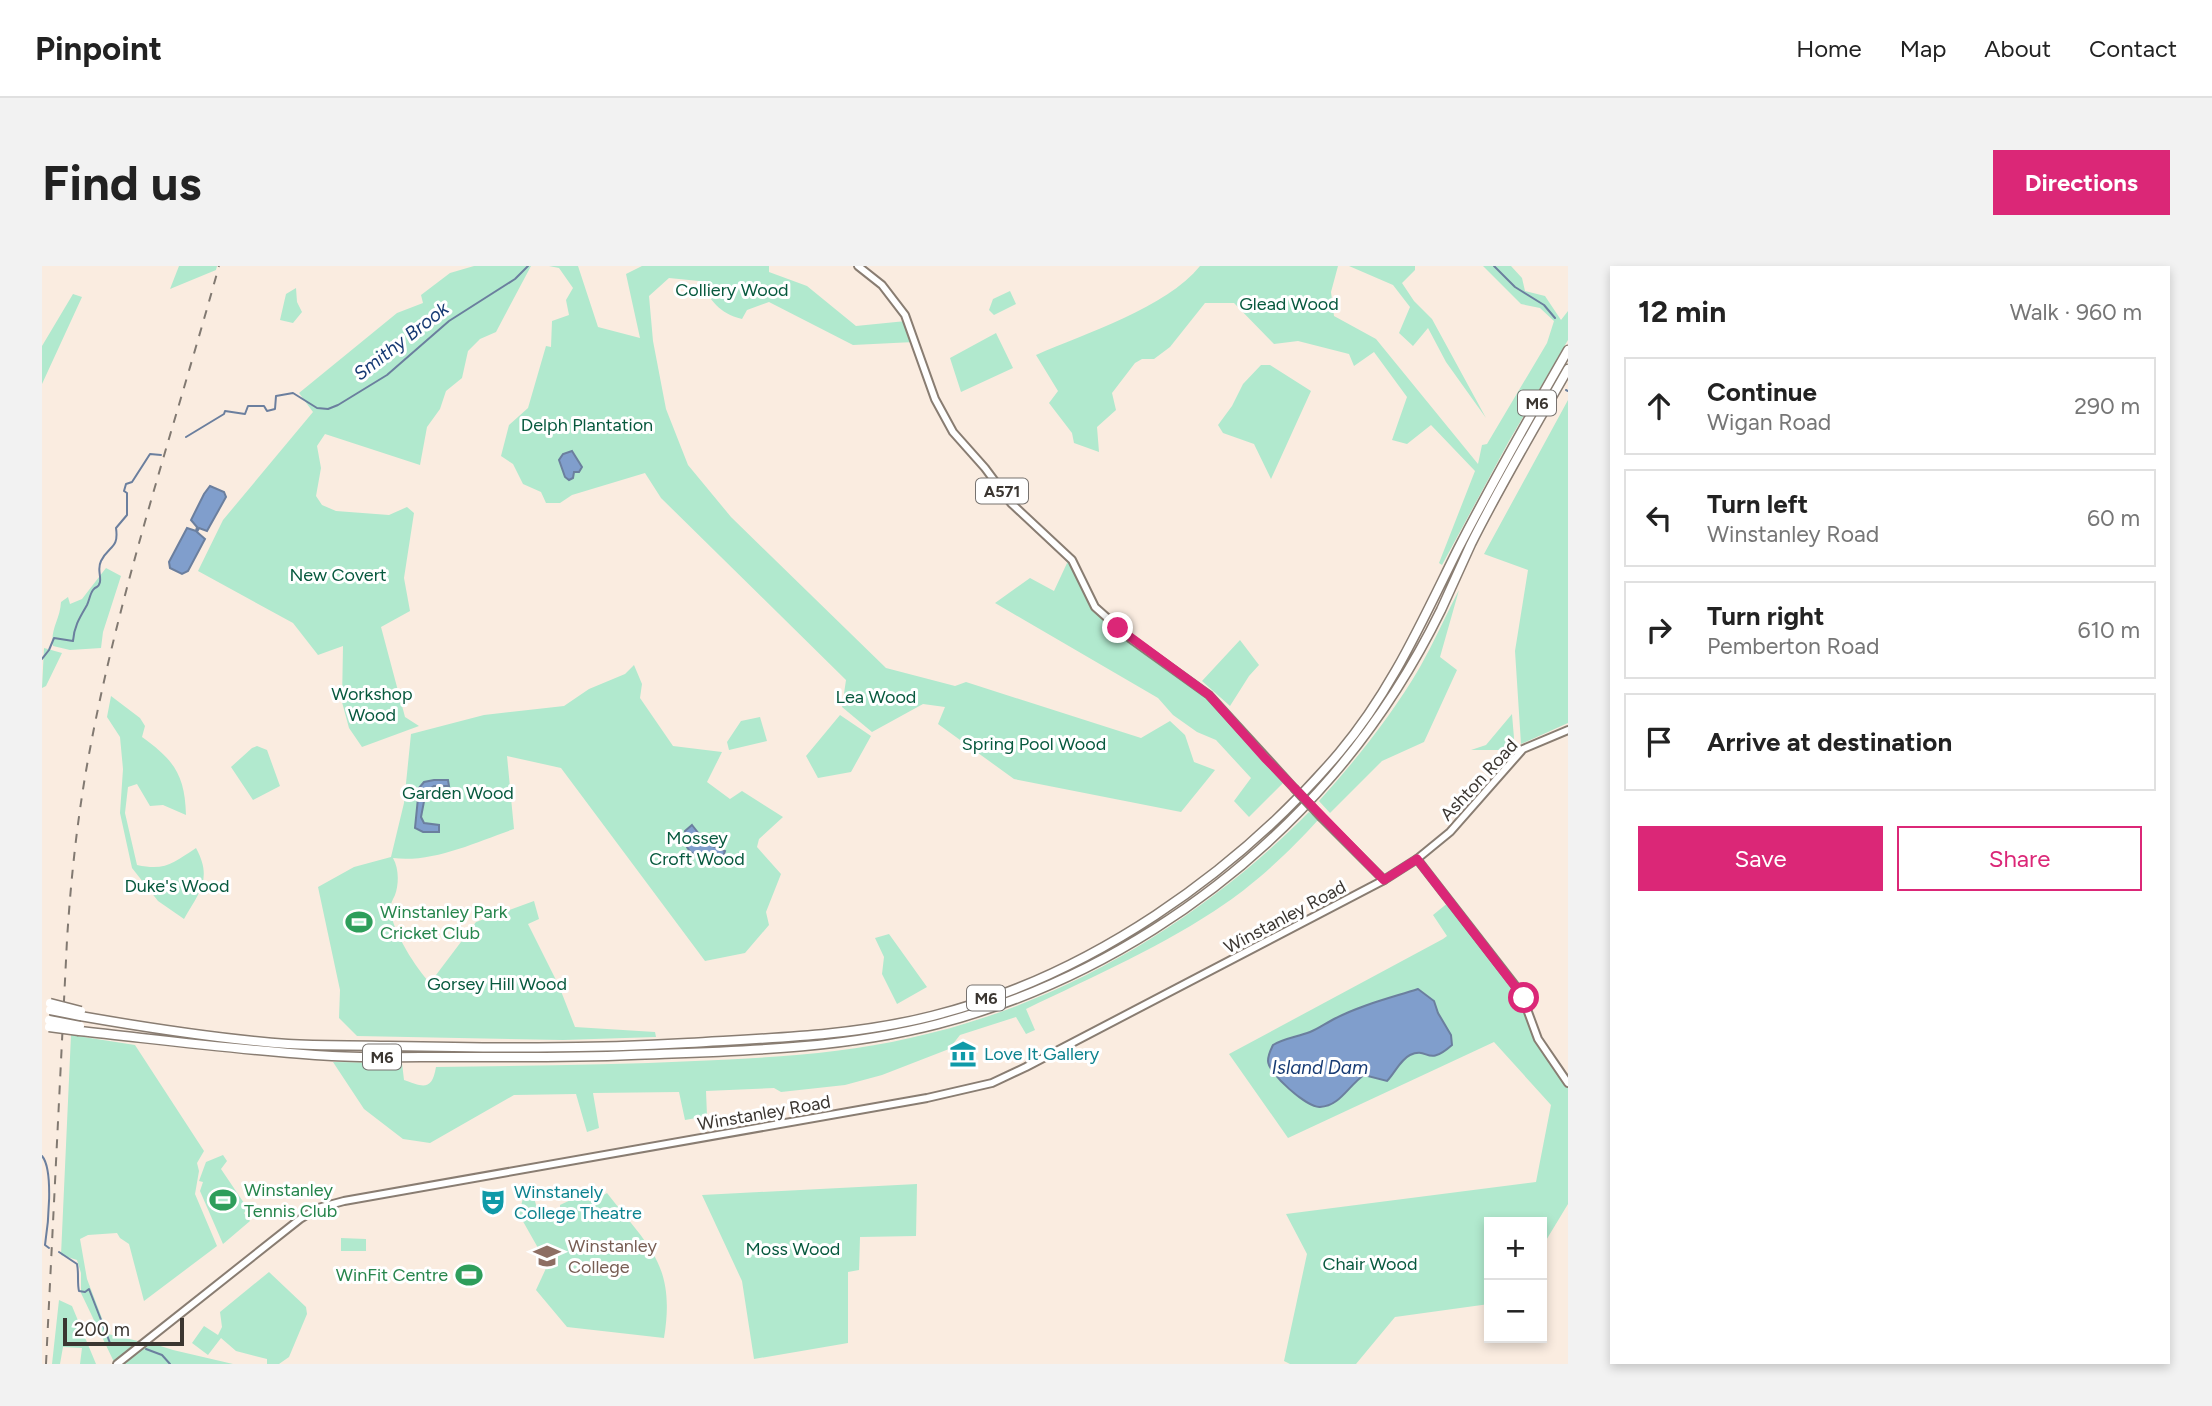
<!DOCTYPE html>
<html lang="en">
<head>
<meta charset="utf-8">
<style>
  body { margin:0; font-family:Figtree,sans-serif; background:#f2f2f2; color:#222 }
  .controls { position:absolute; right:21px; bottom:21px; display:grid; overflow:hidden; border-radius:0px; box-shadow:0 4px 10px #0003 }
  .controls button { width:63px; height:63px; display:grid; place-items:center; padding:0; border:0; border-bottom:2px solid #e0e0e0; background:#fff; color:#222; font:35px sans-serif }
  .scale { position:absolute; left:21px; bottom:18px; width:121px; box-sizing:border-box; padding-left:7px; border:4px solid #3b3631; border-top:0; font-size:19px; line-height:24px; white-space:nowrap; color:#3b3631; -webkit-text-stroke:5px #fff; paint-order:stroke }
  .stop { position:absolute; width:21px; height:21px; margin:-16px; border:5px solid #db2777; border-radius:50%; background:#fff }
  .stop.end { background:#db2777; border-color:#fff; box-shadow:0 2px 7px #0008 }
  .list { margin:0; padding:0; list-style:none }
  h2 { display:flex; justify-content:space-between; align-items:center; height:91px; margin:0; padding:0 28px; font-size:30px }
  h2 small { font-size:23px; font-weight:400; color:#767676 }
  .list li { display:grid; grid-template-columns:46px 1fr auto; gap:21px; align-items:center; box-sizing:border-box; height:98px; margin:0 14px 14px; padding:0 14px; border:2px solid #e0e0e0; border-radius:0px }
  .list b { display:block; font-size:26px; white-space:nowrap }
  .list p { margin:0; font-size:23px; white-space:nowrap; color:#767676 }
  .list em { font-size:23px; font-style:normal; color:#767676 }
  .actions { display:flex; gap:14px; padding:21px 28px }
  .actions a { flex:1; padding:16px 0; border:2px solid #db2777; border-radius:0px; text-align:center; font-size:24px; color:#db2777 }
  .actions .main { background:#db2777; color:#fff }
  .icon { flex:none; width:38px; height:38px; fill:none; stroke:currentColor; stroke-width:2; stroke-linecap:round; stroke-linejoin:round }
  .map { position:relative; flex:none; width:1526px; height:1098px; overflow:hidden; border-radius:0px }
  header { display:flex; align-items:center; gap:42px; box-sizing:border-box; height:98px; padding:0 35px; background:#fff; border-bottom:2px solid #e0e0e0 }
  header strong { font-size:33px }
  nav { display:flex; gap:38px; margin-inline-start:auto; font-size:24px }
  .intro { display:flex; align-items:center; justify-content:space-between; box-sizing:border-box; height:168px; padding:0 42px }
  h1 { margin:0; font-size:49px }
  .button { padding:18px 32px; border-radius:0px; background:#db2777; color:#fff; font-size:24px; font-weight:700 }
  main { display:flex; gap:42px; padding:0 42px }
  aside { flex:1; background:#fff; border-radius:0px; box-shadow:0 4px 10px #0003 }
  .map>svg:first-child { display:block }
  .green { fill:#b1e9ce }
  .water { fill:#809ecc; stroke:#6b7f9e; stroke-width:2 }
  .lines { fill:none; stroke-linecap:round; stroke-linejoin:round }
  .stream { stroke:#6b7f9e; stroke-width:2 }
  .secondary-casing { stroke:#897d72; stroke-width:10 }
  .primary-casing { stroke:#897d72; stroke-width:10 }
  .highway-casing { stroke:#897d72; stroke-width:11 }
  .secondary { stroke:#fff; stroke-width:6 }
  .primary { stroke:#fff; stroke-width:6 }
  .highway { stroke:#fff; stroke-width:8 }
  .rail { stroke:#817971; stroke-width:2; stroke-dasharray:9 9; stroke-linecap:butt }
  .primary-bridge-casing { stroke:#897d72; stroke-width:10; stroke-linecap:butt }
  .highway-bridge-casing { stroke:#897d72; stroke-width:11; stroke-linecap:butt }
  .primary-bridge { stroke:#fff; stroke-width:6 }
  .highway-bridge { stroke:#fff; stroke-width:8 }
  .route { stroke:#db2777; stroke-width:9 }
  .labels { text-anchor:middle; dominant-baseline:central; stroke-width:6; stroke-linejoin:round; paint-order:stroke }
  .shield { fill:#fff; stroke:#76726f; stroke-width:2 }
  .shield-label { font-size:16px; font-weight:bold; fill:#3b3631 }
  .park-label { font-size:18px; fill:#07593e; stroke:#fff }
  .street-label { font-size:18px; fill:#3b3631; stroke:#fff }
  .leisure-label { font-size:18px; fill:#27864d; stroke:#fff; text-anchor:start }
  .culture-label { font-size:18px; fill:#0d838f; stroke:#fff; text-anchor:start }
  .education-label { font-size:18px; fill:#785e54; stroke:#fff; text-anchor:start }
  .water-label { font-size:19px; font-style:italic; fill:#173b74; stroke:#fff }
</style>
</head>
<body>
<header>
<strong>Pinpoint</strong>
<nav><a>Home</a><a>Map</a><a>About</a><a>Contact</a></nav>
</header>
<div class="intro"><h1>Find us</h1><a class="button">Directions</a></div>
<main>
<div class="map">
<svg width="1526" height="1098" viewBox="0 0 1526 1098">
  <rect width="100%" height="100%" fill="#faece0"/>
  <path class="green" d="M137,0H175L174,4L128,23Z
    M432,0H489L454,66L438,73L426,85L420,112L404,125L398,143L385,161L378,199L283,168L275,180L279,202L274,230L280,239L294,245L347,249L365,241L372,247L362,312L368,345L339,361L363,451L377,460L320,481L307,462L300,436L301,380L276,389L251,357L156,305L181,254L271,146L257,127L355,47L381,37L379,29L408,7Z
    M507,0H536L556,61L598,72L584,8L600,0H727V6L765,20L814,60L864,55L872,76L811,79L727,36L705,44L700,53C676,47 670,35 657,15L627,12L607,30L611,75L624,143L646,199L689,251L844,402L913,420L924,416L1099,472L1128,455L1143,469L1152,496L1173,504L1139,546L972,513L896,458L903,441L881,438L830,466L800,441L804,414L619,232L603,207L530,229L518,237H504L499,226L481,218L471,198L459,190L467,159L486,142L504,80L509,81L510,55L527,49L524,34L531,22L517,2Z
    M1158,0H1296L1289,26L1292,50L1334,73L1436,198L1440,179L1445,178L1505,77L1512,55L1498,42L1479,38L1441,0H1469L1480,12L1483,25L1503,30L1519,54L1526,45V74L1467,175L1400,299L1397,297L1433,205L1389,159L1365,178L1350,174L1365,131L1332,86L1312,100L1307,88L1256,75L1232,78L1192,37H1163L1128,81L1112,93H1100L1093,97L1070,127L1074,144L1055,161L1057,186L1032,177L1030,167L1007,137L1016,125L994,89C1044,67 1124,42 1158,0Z
    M1307,0H1373V4L1360,17L1372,35L1390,53L1444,152L1404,96L1386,62L1371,80L1357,67L1368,41L1351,19Z
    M254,22L255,36L260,46L251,57L238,54L244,28Z
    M968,25L974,38L952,49L947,44L951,33Z
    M31,28L40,31L0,118V80Z
    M954,67L971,102L919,126L908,92Z
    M1219,99H1228L1269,125L1229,213L1212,178L1181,167L1176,159L1190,140L1201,118Z
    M1526,134V457L1479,478L1473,385L1486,304L1442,288Z
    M1026,295L1044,330L1055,347L1066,358L1165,429L1241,517L1207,551L1192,535L1209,512L1174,474L1155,466L1131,449L1116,432L953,337L988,312L1012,325Z
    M64,302L79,310L61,366L59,382L28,384L11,380C8,363 18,354 19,336L26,331L28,338L40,333Z
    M1417,324L1398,391L1415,404L1382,476L1340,495L1288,547L1277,535C1314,494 1350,449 1378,401C1392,376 1404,349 1417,324Z
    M1198,374L1217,399L1207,410L1188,440L1160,415Z
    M2,382L20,387L4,420L0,422Z
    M592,399L600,418L598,432L631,480L680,486L665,516L688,533L700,525L741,551L717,573L715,581L739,608L724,646L727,659L703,687L663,695L519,502L465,490L472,563C434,576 391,597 351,592C357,602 357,618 353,629C352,631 349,637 349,639C345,658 375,704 388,717L434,656L492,635L497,653L486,658L517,720L533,761L613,766L614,771L521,774L315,770L297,752L298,724L276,621L312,601L349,591L362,537L369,468L442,449L522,440L547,423L583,408Z
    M69,430L98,452L103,460L100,471C132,494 143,509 144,549L121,539L108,540L95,518L86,521L83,547L95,599C124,605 131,597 154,582C171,613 157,627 142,653L116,635L90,602L78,547L81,503L78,471L65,451Z
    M1470,448L1473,484H1429L1444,479Z
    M798,449L829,470L809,506L776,512L764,490Z
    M718,451L725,475L687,484L685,476L699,455Z
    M215,480L225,484L238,520L211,534L189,501L210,482Z
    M1267,546L1276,554C1251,582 1215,616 1184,637C1122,680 1052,710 984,743L993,764L984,768L974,751L918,769L907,783L840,809L803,819L739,826L732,822L664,825L665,850L643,854L637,826L551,827L557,862L545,866L534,828L472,829L388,877L361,873L322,843L291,796L360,797L362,814C381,821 390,825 394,801C481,800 567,799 653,795C725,792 798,788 868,772C1020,739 1159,655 1267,546Z
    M1407,636L1480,725L1496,768L1526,819V938L1500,981V956H1447V1038L1353,1051L1314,1098H1248L1242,1095L1265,988L1244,948L1494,916L1509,839L1452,776L1246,872L1187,788L1401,673L1405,670L1391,649Z
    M847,668L885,721L855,738L840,708L842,691L833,672Z
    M29,769L93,779L162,885L155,897L157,905L153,928L175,980L102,1035L87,978L78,972L75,967L46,969L38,973L45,1013L66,1068L96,1075L72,1096L39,1027V1007L35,994L19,989Z
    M181,889L185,895L179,903L206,943L202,947L208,955L181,978L158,925L161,916L157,915L164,896Z
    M875,918L874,970L818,971L817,1004L806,1006V1077L712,1093L700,1015L660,929Z
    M565,927C607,981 634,999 622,1072L525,1061L494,1024L506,998L513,994L509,984L500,989L474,943L479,940L481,932L486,929L492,932L497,949L518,944V939L537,930L550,936Z
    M299,972L324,973V985H299Z
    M227,1006L264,1041L265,1048L247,1091L237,1098H225V1093L194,1085L179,1072L166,1089L150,1077L162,1060L176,1069L180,1061L178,1046Z
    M17,1034L30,1040L54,1098H38L40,1082L21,1081L18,1098H10Z
    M106,1076L131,1084L191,1098H79Z"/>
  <path class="water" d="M530,185L540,201L537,206H532L531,212L527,214L523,211L517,194L521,188Z
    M168,220L182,226L184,231L165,265L157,262L155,266L163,273L146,305L140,308L128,302L127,296L145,262L154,265L155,261L149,254L162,228Z
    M392,514H406L407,520H392L384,525L379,551L382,557L397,559V566H381L373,562L377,522L382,516Z
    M650,559L665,578L683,585L680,593C658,592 640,591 643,565Z
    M1376,723L1392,735L1396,747L1409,769L1410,779C1384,802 1387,780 1368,789C1358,794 1353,807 1345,815L1322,809C1306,820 1298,840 1278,841C1265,842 1226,807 1226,795C1226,790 1229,783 1231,779C1243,772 1255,771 1268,766C1276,763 1284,757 1292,753C1319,739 1348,732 1376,723Z"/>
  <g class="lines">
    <path class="stream" d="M1452,0L1473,21L1502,39L1513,52
      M1524,124L1526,125
      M144,171L182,148L183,145L203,148L206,140H222L225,145L233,143L234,130L251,127L275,142L286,143L296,139L345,109L407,55L473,13L486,0
      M0,393L7,384L12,372L31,375C32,360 38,351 45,339C47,335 48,328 51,324C55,319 56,323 58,316C59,308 55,303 59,295C67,279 77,283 74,262L85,249V227L82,225L84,218L90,216L108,188L119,189
      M0,890C12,904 6,960 3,979L7,982
      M17,986L35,998C37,1007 35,1017 37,1025L43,1026L47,1023L68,1077L94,1079
      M104,1083L120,1089L128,1098"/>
    <g class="secondary-casing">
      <path id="secondary" d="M1375,593L1408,566L1481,483L1526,464
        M75,1098L258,953L276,942L302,935L885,832L950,817L984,801L1342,614"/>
    </g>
    <g class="primary-casing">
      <path id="primary" d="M816,0L840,19L863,49L893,133L911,166L943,202L969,237L1030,294L1053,341L1089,373L1167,429L1252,522
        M1280,552L1342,614L1375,593L1479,727L1496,773L1526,817"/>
    </g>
    <g class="highway-casing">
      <path id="highway" d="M38,750C107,762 176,773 246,778C279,780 313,779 346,780C446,782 546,783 646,777C728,772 811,770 890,750C1046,711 1194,608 1297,487C1349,426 1381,353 1416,283C1451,215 1488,150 1526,84
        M37,765C121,774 205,785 290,790C329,792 369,791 408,791C468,791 529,792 589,789C691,785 796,784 896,758C1048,718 1187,629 1290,510C1333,460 1370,403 1399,344C1409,322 1419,300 1429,278C1459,218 1493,161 1526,103"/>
    </g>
    <use href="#secondary" class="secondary"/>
    <use href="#primary" class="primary"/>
    <use href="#highway" class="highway"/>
    <path class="rail" d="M4,1098L25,674C29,610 36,546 48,483C78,322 133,159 177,0"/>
    <g class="primary-bridge-casing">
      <path id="primary-bridge" d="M1252,522L1280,552"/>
    </g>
    <g class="highway-bridge-casing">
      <path id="highway-bridge" d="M8,737L39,745
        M8,744L38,750
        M7,754L38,760
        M7,761L37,765"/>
    </g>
    <use href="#primary-bridge" class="primary-bridge"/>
    <use href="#highway-bridge" class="highway-bridge"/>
  </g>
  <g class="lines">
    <path class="route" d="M1076,362L1167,429L1223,492L1342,614L1375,593L1482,732"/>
  </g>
  <defs>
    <g id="stadium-bare" transform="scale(2.1)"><path d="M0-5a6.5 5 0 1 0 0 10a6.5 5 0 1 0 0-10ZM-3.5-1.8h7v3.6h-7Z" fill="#2e9e5b" stroke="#fff" stroke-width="2.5" paint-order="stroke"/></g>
    <g id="museum-bare" transform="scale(2.1)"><path d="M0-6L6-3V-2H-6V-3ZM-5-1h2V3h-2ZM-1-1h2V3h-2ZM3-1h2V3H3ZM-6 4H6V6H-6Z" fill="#0f9aa8" stroke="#fff" stroke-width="2.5" paint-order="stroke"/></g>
    <g id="theatre-bare" transform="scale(2.1)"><path d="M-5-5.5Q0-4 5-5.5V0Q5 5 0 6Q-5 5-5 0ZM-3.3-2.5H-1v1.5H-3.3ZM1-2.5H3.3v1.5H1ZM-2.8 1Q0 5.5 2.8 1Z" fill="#0f9aa8" stroke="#fff" stroke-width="2.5" paint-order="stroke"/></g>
    <g id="university-bare" transform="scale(2.1)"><path d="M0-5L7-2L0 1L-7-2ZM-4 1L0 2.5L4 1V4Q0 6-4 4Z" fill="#8d6e63" stroke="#fff" stroke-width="2.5" paint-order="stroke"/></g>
  </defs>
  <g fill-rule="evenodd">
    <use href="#stadium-bare" x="317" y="656"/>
    <use href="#museum-bare" x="921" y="788"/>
    <use href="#stadium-bare" x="181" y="934"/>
    <use href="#theatre-bare" x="451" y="936"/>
    <use href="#university-bare" x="505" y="990"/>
    <use href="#stadium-bare" x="427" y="1009"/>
  </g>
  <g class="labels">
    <g class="shield">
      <rect x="1476" y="124.5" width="38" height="25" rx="5"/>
      <rect x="934" y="212.5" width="52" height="25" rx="5"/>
      <rect x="925" y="719.5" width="38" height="25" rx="5"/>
      <rect x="321" y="778.5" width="38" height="25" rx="5"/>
    </g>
    <g class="shield-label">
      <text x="1495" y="137">M6</text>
      <text x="960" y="225">A571</text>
      <text x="944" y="732">M6</text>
      <text x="340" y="791">M6</text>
    </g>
    <g class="park-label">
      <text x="690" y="24">Colliery Wood</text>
      <text x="1247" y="38">Glead Wood</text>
      <text x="545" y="159">Delph Plantation</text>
      <text x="296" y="309">New Covert</text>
      <text x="330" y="428">Workshop<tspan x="330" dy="21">Wood</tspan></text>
      <text x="834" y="431">Lea Wood</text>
      <text x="992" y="478">Spring Pool Wood</text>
      <text x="416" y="527">Garden Wood</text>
      <text x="655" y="572">Mossey<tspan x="655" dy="21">Croft Wood</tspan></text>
      <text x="135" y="620">Duke's Wood</text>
      <text x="455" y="718">Gorsey Hill Wood</text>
      <text x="751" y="983">Moss Wood</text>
      <text x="1328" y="998">Chair Wood</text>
    </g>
    <g class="street-label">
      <text transform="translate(1437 514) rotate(-47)">Ashton Road</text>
      <text transform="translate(1243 651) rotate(-28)">Winstanley Road</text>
      <text transform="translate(722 847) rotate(-10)">Winstanley Road</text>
    </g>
    <g class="leisure-label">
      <text x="338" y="646">Winstanley Park<tspan x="338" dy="21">Cricket Club</tspan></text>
      <text x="202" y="924">Winstanley<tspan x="202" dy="21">Tennis Club</tspan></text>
      <text x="406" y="1009" text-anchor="end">WinFit Centre</text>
    </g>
    <g class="culture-label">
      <text x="942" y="788">Love It Gallery</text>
      <text x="472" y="926">Winstanely<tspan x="472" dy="21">College Theatre</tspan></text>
    </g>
    <g class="education-label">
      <text x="526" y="980">Winstanley<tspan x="526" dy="21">College</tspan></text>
    </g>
    <g class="water-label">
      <text transform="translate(359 75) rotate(-38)">Smithy Brook</text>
      <text x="1278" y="801">Island Dam</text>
    </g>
  </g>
</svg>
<div class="controls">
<button>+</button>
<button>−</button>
</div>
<div class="scale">200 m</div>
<div class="stop" style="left:1482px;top:732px"></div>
<div class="stop end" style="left:1076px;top:362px"></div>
</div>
<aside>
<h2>12 min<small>Walk · 960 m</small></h2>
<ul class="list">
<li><svg class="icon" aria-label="ahead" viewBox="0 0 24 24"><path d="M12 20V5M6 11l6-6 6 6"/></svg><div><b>Continue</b><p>Wigan Road</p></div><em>290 m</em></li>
<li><svg class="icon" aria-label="left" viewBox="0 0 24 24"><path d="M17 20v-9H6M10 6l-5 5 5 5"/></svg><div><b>Turn left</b><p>Winstanley Road</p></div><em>60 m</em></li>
<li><svg class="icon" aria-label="right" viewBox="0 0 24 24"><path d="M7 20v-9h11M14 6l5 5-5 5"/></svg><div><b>Turn right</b><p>Pemberton Road</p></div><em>610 m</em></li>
<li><svg class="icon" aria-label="arrive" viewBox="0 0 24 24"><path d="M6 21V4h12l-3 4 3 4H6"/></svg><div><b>Arrive at destination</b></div></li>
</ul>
<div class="actions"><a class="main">Save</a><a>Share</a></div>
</aside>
</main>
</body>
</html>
